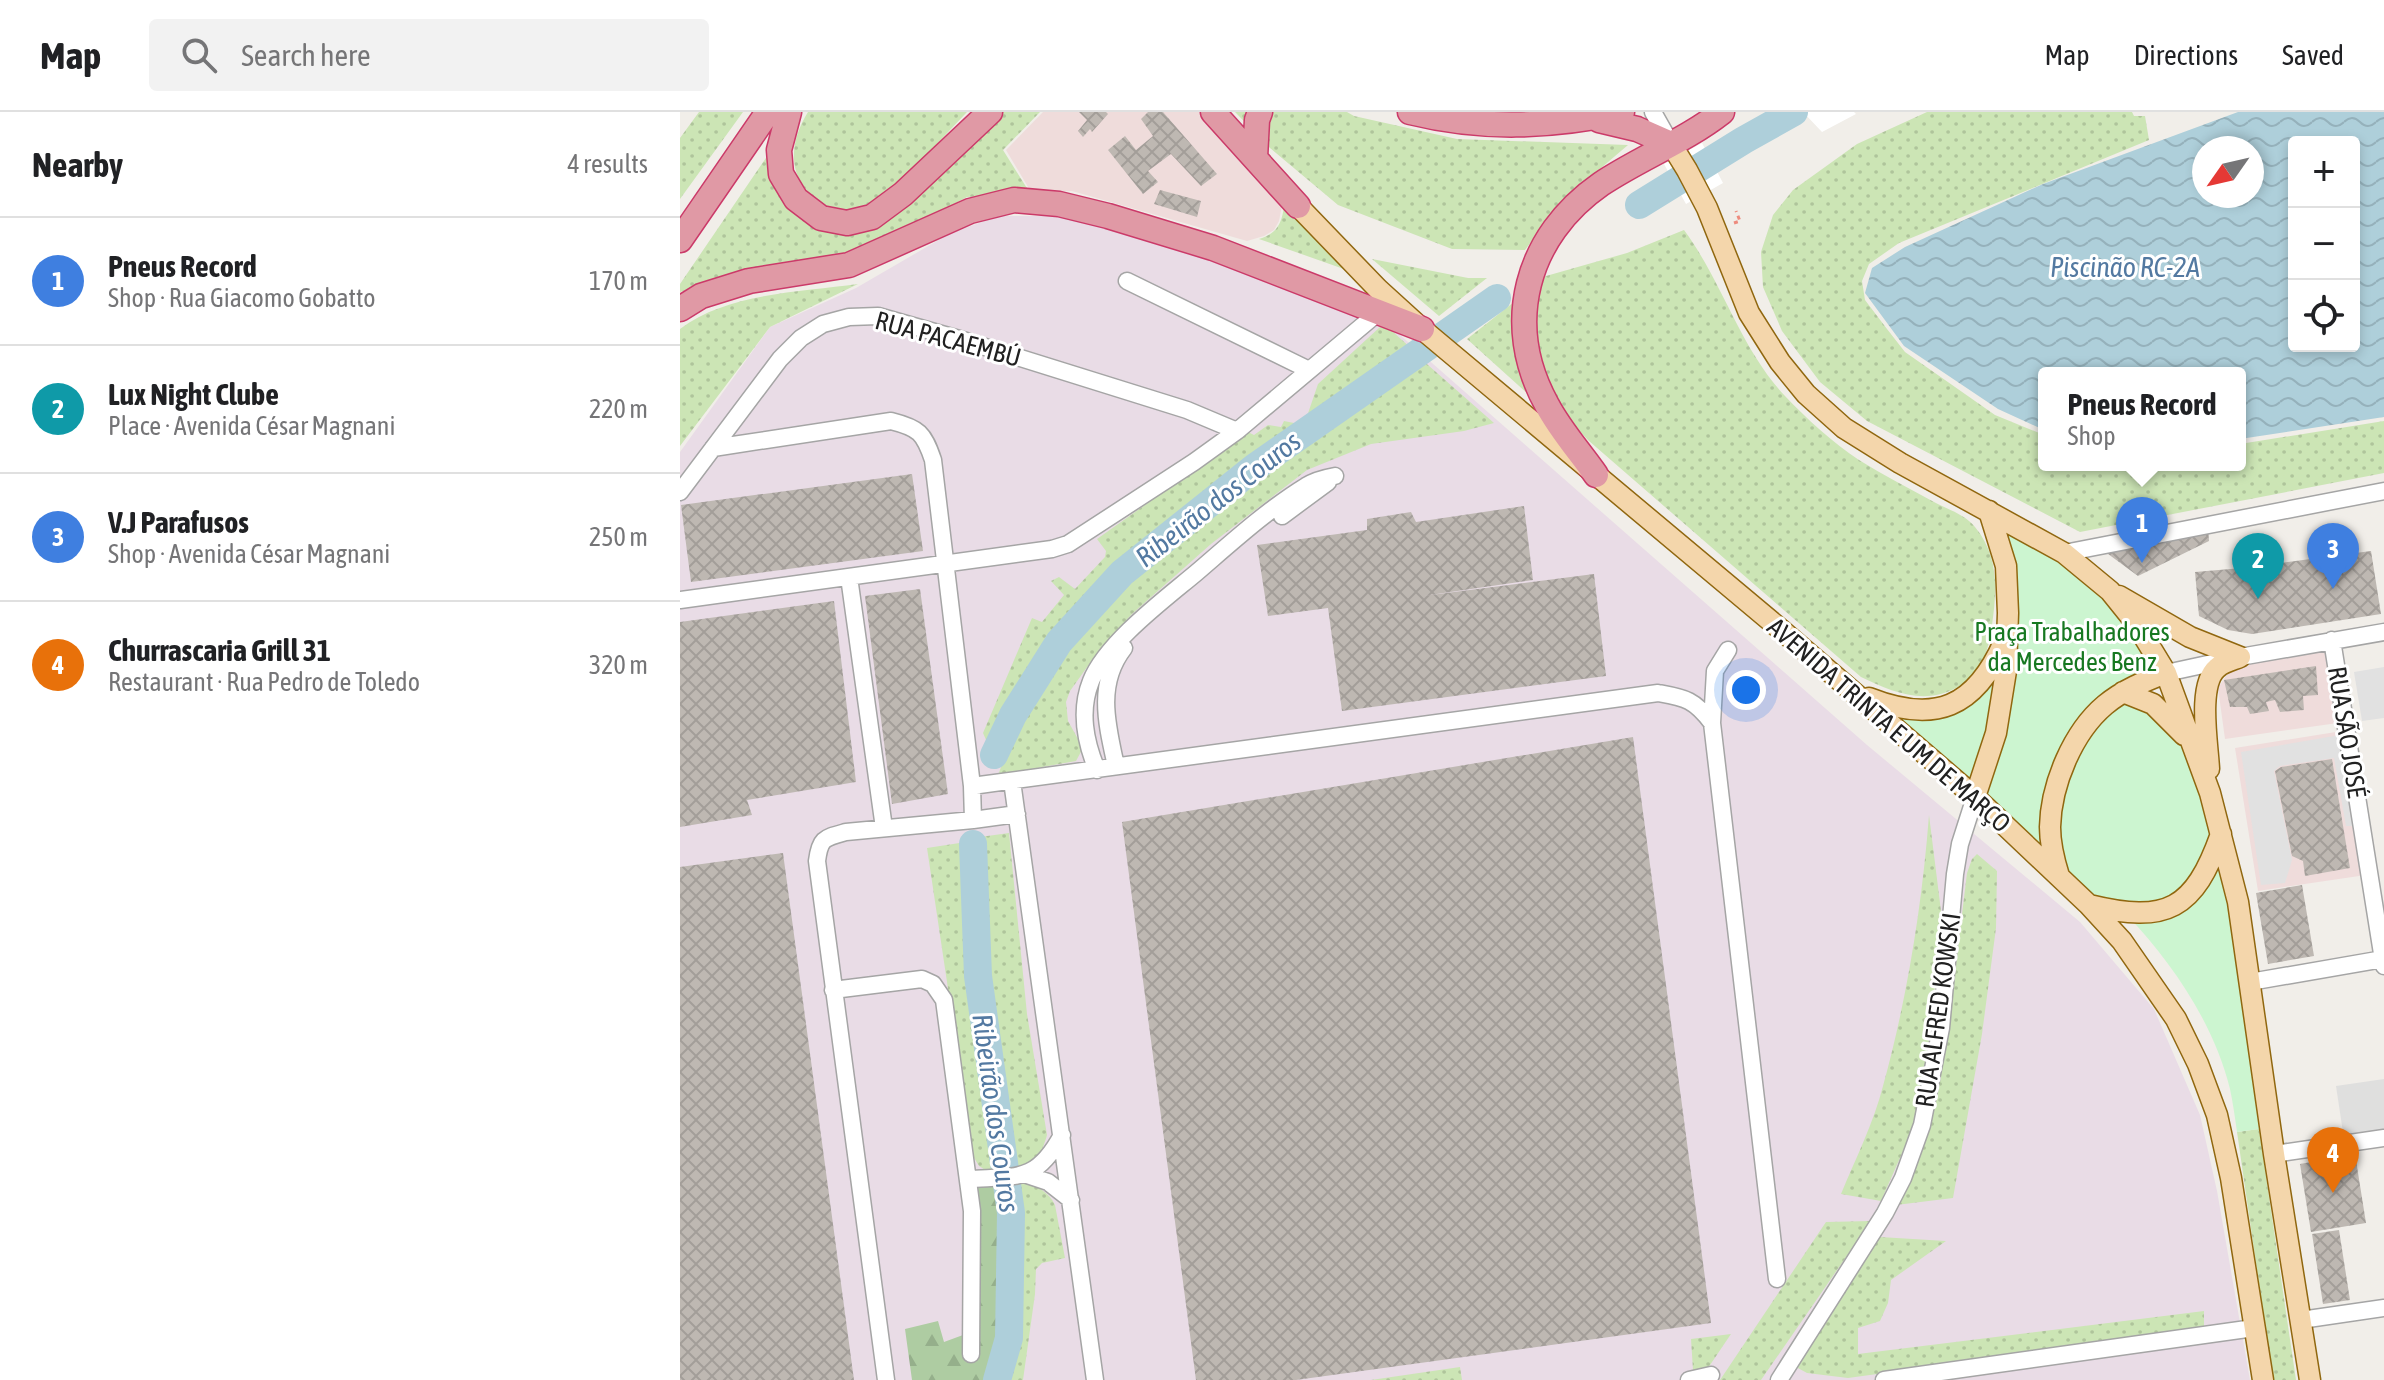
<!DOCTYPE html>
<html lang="en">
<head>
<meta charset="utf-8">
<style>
  body { margin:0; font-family:"Asap Condensed",sans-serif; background:#f2f2f2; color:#202124 }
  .controls { position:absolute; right:24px; top:24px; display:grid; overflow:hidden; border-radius:8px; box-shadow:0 4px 12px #0003 }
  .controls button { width:72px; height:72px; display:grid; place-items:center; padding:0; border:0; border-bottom:2px solid #e0e0e0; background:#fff; color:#202124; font:40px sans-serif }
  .compass { position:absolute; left:1512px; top:24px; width:72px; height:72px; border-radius:50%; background:#fff; box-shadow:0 4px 12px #0003; rotate:236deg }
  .you { position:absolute; left:1066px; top:578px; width:28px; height:28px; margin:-20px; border:6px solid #fff; border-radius:50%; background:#1a73e8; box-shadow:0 0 0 12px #1a73e833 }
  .badge { display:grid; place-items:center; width:52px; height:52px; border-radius:50%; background:#111827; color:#fff; font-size:26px; font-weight:700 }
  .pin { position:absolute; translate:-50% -66px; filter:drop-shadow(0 2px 4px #0008) }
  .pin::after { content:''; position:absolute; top:42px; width:28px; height:24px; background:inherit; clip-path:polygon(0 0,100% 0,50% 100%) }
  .popup { position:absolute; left:1358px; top:255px; width:208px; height:104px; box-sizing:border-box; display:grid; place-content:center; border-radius:8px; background:#fff; filter:drop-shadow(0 2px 6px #0005); font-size:26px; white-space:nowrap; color:#757577 }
  .popup b { font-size:30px; color:#202124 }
  .popup::after { content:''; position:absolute; left:50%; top:100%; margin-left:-16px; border:16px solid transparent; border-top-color:#fff }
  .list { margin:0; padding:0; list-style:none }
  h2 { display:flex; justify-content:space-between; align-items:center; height:104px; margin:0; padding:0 32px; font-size:34px }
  h2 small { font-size:26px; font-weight:400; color:#757577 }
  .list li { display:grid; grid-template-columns:52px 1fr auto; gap:24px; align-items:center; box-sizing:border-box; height:128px; padding:0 32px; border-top:2px solid #e0e0e0 }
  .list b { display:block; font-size:30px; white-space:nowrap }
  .list p { margin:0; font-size:26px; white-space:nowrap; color:#757577 }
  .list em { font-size:26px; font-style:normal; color:#757577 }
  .icon { flex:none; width:44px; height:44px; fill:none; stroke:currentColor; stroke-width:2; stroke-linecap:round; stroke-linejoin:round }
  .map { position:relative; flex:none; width:1704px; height:1268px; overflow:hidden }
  header { display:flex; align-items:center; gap:48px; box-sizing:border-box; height:112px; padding:0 40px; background:#fff; border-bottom:2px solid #e0e0e0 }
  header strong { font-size:38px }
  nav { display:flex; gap:44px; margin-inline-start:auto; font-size:28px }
  .search { width:560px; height:72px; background:#f2f2f2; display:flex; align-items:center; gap:20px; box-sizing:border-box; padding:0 28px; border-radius:8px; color:#757577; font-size:30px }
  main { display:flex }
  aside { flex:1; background:#fff }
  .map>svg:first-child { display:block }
  .residential { fill:#dfdfde }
  .commercial { fill:#efdcdb }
  .industrial { fill:#e9dce6 }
  .grass { fill:url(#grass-dots) }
  .forest { fill:url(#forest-firs) }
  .park { fill:#ccf5d0 }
  .parking { fill:#e1e1e1 }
  .water { fill:url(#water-waves); fill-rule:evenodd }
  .pier { fill:#fff }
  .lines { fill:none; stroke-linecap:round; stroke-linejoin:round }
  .river { stroke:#aecfda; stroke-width:28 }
  .building { fill:url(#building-cross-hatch) }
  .minor-casing { stroke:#a5a5a5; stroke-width:19 }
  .major-casing { stroke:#90670f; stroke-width:23 }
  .highway-casing { stroke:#cb3a69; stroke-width:27 }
  .path { stroke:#ed8b7e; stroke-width:3; stroke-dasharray:4 4; stroke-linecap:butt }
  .minor { stroke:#fff; stroke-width:16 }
  .major { stroke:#f4d6ab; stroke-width:20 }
  .highway { stroke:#e099a5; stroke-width:24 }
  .labels { text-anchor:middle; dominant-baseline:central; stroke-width:6; stroke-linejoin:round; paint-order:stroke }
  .street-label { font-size:26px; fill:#212121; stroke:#fff }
  .park-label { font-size:26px; fill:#177821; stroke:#fff }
  .water-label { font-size:28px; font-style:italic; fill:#5379a1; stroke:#fff }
</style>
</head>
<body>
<header>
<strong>Map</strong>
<div class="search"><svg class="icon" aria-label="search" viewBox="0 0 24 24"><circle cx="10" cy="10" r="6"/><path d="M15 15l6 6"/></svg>Search here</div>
<nav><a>Map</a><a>Directions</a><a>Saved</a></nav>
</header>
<main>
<aside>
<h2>Nearby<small>4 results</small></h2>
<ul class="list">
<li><span class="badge" style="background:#3f7fe0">1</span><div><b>Pneus Record</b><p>Shop · Rua Giacomo Gobatto</p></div><em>170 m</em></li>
<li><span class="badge" style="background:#0f9aa8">2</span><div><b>Lux Night Clube</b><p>Place · Avenida César Magnani</p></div><em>220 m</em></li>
<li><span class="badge" style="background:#3f7fe0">3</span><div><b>V.J Parafusos</b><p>Shop · Avenida César Magnani</p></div><em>250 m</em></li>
<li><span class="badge" style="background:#e8710a">4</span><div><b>Churrascaria Grill 31</b><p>Restaurant · Rua Pedro de Toledo</p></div><em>320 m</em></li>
</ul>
</aside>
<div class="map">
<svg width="1704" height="1268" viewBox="0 0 1704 1268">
  <defs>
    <pattern id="grass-dots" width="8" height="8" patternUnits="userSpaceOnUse" patternTransform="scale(2)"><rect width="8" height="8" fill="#cce5b5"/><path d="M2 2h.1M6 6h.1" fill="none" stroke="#afc49b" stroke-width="1.8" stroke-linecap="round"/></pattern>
    <pattern id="forest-firs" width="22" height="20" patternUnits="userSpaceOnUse" patternTransform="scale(2)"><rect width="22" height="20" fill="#aecca2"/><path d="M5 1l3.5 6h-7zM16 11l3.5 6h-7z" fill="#95af8b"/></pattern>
    <pattern id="water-waves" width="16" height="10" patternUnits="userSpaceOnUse" patternTransform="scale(2)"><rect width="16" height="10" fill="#aecfda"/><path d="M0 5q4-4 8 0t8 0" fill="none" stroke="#95b1bb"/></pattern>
    <pattern id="building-cross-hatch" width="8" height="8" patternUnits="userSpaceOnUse" patternTransform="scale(2)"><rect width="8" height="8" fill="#beb8b2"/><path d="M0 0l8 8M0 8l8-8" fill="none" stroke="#a39e99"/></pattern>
  </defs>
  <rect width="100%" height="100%" fill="#f1eee9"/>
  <path class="residential" d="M1704,967V1021L1664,1027L1656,974Z"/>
  <path class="commercial" d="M363,0H523L603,88L599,109L594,118L584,124L567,129L392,79L351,80L326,38Z
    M1647,538L1658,611L1545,627L1538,576L1550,558L1559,552Z
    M1662,619L1686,763L1578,779L1555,636Z"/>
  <path class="industrial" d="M318,104H382L457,122L711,215L1187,633L1400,810L1474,897L1520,1003L1537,1079L1570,1268H0V340L90,215L176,176L269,122Z"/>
  <path class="grass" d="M19,0H63L0,87V26Z
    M128,0H287C262,26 213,82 183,96C173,100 162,98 152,96C143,94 139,90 132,83C106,61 111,27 128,0Z
    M321,0H360L323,38L350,81L287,85L186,139L63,160L0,180V172L92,37L93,56L171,121Z
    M555,0H667L674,4L777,27L948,33L880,91L845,138L772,137L658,93L590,36Z
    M1247,0H1452L1454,4H1465L1469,28L1219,131L1189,152L1182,169L1185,188L1207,217L1225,240L1315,303L1364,323V353H1560V332L1704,309V361L1400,420L1187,309L1140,270L1102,219L1083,175L1081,140L1093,103L1113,78L1177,32Z
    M604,94L675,161L579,127C597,122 602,111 604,94Z
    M1004,118C1043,171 1060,236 1105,284C1127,307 1153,331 1179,348C1203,363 1229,376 1254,390C1267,397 1286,403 1295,415C1319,444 1317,478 1312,513C1308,542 1301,564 1274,577C1242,593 1210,579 1181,565L909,329C898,317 885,305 876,292C847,250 852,212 859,166L947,141Z
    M692,147L788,166H807L759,204Z
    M178,172L90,215L0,334V217C47,181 121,180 178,172Z
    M834,190L835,235L849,283L787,227Z
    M700,215L711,218L733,238L577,349L441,457L373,528L329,599L310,637L303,621L352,506L362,510L384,483L371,469L379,465L395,477L425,445L426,439L417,427L568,320L574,323L588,313L601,315L604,309L624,313L638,272Z
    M740,246L814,311L784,319L691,332L627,358L531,432L452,502L420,537L390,579L386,590L388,609L403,636L396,649L318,663L341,604L384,533L450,463L584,358Z
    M1249,703L1262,807L1249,934L1235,1012L1201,1089L1161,1082C1175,1048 1194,1010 1203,974C1227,887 1242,794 1249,703Z
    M329,721L347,902L367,1023C361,1045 356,1047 336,1057L306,867L300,725Z
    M286,730L291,866L320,1057L307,1059L299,1054L293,1044L247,736Z
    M1297,742L1317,759L1316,816L1302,922L1273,1086L1216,1093L1248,1021L1268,918L1287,761L1292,747Z
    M1579,1017L1616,1268H1593L1557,1020Z
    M343,1068C356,1073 370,1081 375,1093L385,1146L362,1151L356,1157L355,1182L343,1268H326L339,1227L341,1104L334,1070Z
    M1191,1109L1081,1268H1040L1146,1110Z
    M1200,1125L1266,1129L1211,1168L1208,1191L1200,1209L1178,1216V1242L1524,1199V1217L1168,1266L1127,1261L1116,1255Z
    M1051,1222L1028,1256L1013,1258L1011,1227Z
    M780,1255L782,1268H691Z"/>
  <path class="forest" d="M321,1070L325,1102L324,1225L311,1268H232L225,1217L258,1209L264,1230L283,1223L293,1074Z"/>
  <path class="park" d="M1322,412L1357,433L1427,487L1477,558L1398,610L1370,751L1299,682L1320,627Z
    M1323,560L1293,675L1199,597L1224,602Z
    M1446,590L1470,599L1505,635L1514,659L1532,727L1523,752L1492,785L1472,791L1453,794L1424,788L1410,781L1390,761L1381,739L1378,700L1400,640L1427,604Z
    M1538,747L1547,784L1579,1017L1557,1020C1555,1006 1553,991 1550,977C1534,912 1493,852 1448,804L1490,800Z"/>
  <path class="parking" d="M1704,555V606L1682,609L1674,560Z
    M1660,623L1675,714H1666L1654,646L1600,654L1594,659L1612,748L1605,771L1581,773L1561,640Z"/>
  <path class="water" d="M1558,0H1704V305L1560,327V261H1364V318L1318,297L1224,234L1185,181L1192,156L1225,135L1363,72ZM1614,30H1674V234H1614ZM1524,36H1572V84H1524Z"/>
  <path class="pier" d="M1123,0H1174L1176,2L1142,20Z
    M1022,31L1043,71L1006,92L984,52Z"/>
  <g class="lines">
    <path class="river" d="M959,93L1064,28L1114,0
      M314,643L333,603L379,530L442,461L575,355L817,186
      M293,732L298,864L331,1101L329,1226L317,1268"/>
  </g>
  <path class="building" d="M399,0H426L428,2L412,20L410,17L403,25L398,19L407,8Z
    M468,0H483L537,62L521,74L491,42L468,59L478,70L463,82L428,38L445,24L456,38L473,24L461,7Z
    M480,78L521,89L517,105L474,92Z
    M232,362L243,439L11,470L1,393Z
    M844,394L853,468L743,484L914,462L926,564L662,599L648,496L588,504L577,433L687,418V407L731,400L736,410Z
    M1528,415L1529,429L1458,464L1424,439Z
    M1691,439L1701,502L1572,522L1548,518L1519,504L1515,460L1562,456Z
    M240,477L268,682L212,692L185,484Z
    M154,489L176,670L67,688L72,703L0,715V510Z
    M1636,554L1638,583L1623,584L1624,598L1600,600L1595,588L1586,590L1589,599L1570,602L1567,595H1550L1544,568Z
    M953,625L1031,1211L616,1268H516L442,710Z
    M1652,647L1670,756L1625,764L1623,749L1612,744L1595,659L1601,655Z
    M103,741L174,1268H0V755Z
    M1622,773L1634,844L1588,852L1576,781Z
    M1675,1042L1686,1111L1631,1120L1620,1052Z
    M1659,1118L1670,1188L1643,1192L1632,1122Z"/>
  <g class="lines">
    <g class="minor-casing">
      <path id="minor" d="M973,0L991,32
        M447,169L629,258
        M33,336L211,309C239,316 244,321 253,348L292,674L293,708L337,702
        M0,380L100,247L121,226L143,212L169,205L198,204L286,229L507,298L557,319
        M602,404L648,370
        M1384,441L1704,379
        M169,465L204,716
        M0,488L372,437L388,432L514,350L557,319L700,199
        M1652,528L1704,854
        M1486,561L1560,545L1704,520
        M1032,611L1097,1167
        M436,654C427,613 416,572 444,536
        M417,658C405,629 399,599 411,569C426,531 485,487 516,461C551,431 587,398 626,374C635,368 644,366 655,364
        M332,669L415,1268
        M292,674L978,581C1005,586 1014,587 1032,611L1035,559L1048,538
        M1570,870L1703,847
        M153,878L242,867L253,872L264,888L292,1099L291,1242
        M1594,1042L1704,1026
        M344,1062L368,1070L391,1088
        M288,1067C337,1064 356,1071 382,1023
        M1621,1208L1704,1196
        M206,1268L137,749C140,726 144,726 166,720L293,708
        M1009,1268L1031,1263
        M1099,1268L1205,1101L1223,1066L1242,1013L1261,916L1275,762L1280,732L1295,685
        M1204,1268L1574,1216"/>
    </g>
    <g class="major-casing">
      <path id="major" d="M991,32L1007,58L1027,96L1069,201L1100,250L1126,282L1164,316L1220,351L1384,441L1430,479L1455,510L1486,561L1530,681L1558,790L1594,1042L1630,1268
        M618,94L698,177L742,217L1099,516L1295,685L1409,793L1442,829L1496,907L1518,952L1537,1003L1551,1066L1583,1268
        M1439,484L1510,525L1560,545
        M1443,580L1473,592L1504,623
        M1189,586C1255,612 1295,596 1324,530
        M1529,657C1528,633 1517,573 1537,556C1543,550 1553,548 1560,545
        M1295,685L1316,621L1326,559L1328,501L1326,454L1309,399
        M1379,764C1374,748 1370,732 1370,715C1371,672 1393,620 1425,593C1443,578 1465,569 1486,561
        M1409,793C1487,812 1514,798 1541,722"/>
    </g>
    <g class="highway-casing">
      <path id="highway" d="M109,0L99,38L101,62L116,87L141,106L167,111L192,105L223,82L310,0
        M533,0L618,94
        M730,0C803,18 869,15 942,0
        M919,8L957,17L991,32
        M575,46L577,8L580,0
        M0,128L88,0
        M0,197L21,184L69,169L169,153L290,99L334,88L379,92L428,104L533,136L742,217
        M916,363C900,340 880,318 867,293C822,212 846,124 921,72C960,46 1005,29 1042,0"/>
    </g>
    <path class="path" d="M1054,111L1060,109L1056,99"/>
    <use href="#minor" class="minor"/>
    <use href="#major" class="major"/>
    <use href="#highway" class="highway"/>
  </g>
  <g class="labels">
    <g class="street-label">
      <text transform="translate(268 227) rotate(15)">RUA PACAEMBÚ</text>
      <text transform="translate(1209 613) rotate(41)">AVENIDA TRINTA E UM DE MARÇO</text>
      <text transform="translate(1667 620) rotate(81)">RUA SÃO JOSÉ</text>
      <text transform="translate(1258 898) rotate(-82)">RUA ALFRED KOWSKI</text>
    </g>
    <g class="park-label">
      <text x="1392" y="520">Praça Trabalhadores<tspan x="1392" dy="30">da Mercedes Benz</tspan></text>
    </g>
    <g class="water-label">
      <text x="1445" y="155">Piscinão RC-2A</text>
      <text transform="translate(538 387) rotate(-38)">Ribeirão dos Couros</text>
      <text transform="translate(316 1001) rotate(82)">Ribeirão dos Couros</text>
    </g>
  </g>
</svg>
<div class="controls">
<button>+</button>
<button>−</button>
<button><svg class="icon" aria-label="locate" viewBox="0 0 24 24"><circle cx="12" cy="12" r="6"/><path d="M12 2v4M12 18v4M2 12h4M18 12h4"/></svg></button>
</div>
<svg class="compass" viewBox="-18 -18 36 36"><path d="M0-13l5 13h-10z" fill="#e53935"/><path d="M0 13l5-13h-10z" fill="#757577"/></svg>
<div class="you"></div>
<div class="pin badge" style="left:1462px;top:451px;background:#3f7fe0">1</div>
<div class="popup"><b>Pneus Record</b>Shop</div>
<div class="pin badge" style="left:1578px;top:487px;background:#0f9aa8">2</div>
<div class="pin badge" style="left:1653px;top:477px;background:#3f7fe0">3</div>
<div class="pin badge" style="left:1653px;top:1081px;background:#e8710a">4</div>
</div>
</main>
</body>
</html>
